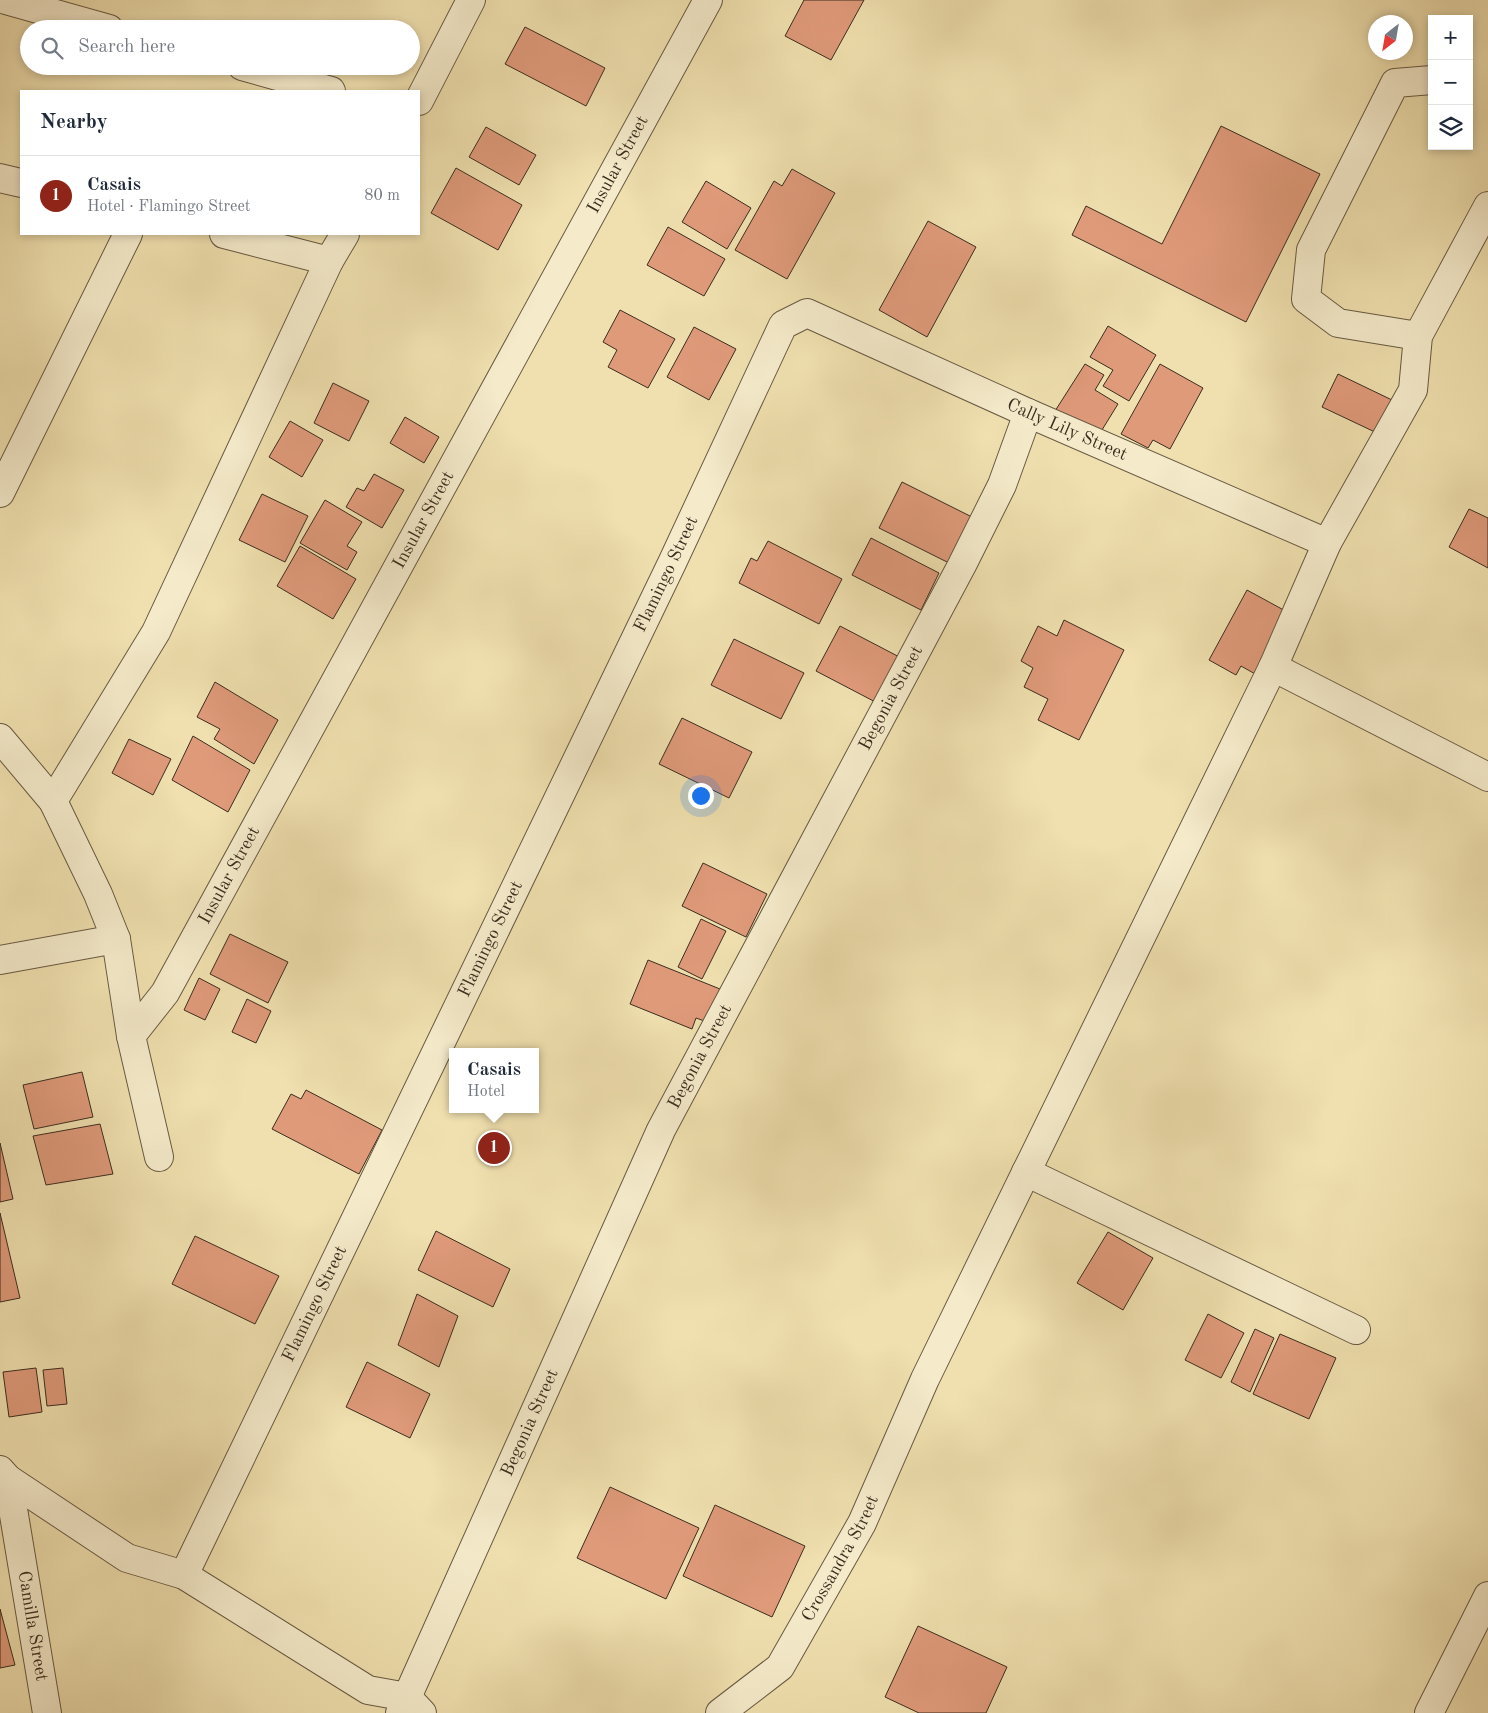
<!DOCTYPE html>
<html lang="en">
<head>
<meta charset="utf-8">
<style>
  body { margin:0; font-family:"Old Standard TT",serif; background:#f2f2f3; color:#1f2937 }
  .controls { position:absolute; right:15px; top:15px; display:grid; overflow:hidden; border-radius:0px; box-shadow:0 2px 8px #0003 }
  .controls button { width:45px; height:45px; display:grid; place-items:center; padding:0; border:0; border-bottom:1px solid #e0e1e3; background:#fff; color:#1f2937; font:25px sans-serif }
  .compass { position:absolute; left:1368px; top:15px; width:45px; height:45px; border-radius:50%; background:#fff; box-shadow:0 2px 8px #0003; rotate:211deg }
  .you { position:absolute; left:700px; top:795px; width:18px; height:18px; margin:-12px; border:4px solid #fff; border-radius:50%; background:#1a73e8; box-shadow:0 0 0 8px #1a73e833 }
  .badge { display:grid; place-items:center; width:32px; height:32px; border-radius:50%; background:#8f2418; color:#fff; font-size:16px; font-weight:700 }
  .pin { position:absolute; translate:-50% -50%; border:2px solid #fff; box-shadow:0 1px 5px #0006 }
  .popup { position:absolute; left:449px; top:1048px; width:90px; height:65px; box-sizing:border-box; display:grid; place-content:center; border-radius:0px; background:#fff; filter:drop-shadow(0 1px 4px #0005); font-size:16px; white-space:nowrap; color:#747a83 }
  .popup b { font-size:19px; color:#1f2937 }
  .popup::after { content:''; position:absolute; left:50%; top:100%; margin-left:-10px; border:10px solid transparent; border-top-color:#fff }
  .list { margin:0; padding:0; list-style:none }
  h2 { display:flex; justify-content:space-between; align-items:center; height:65px; margin:0; padding:0 20px; font-size:21px }
  h2 small { font-size:16px; font-weight:400; color:#747a83 }
  .list li { display:grid; grid-template-columns:32px 1fr auto; gap:15px; align-items:center; box-sizing:border-box; height:80px; padding:0 20px; border-top:1px solid #e0e1e3 }
  .list b { display:block; font-size:19px; white-space:nowrap }
  .list p { margin:0; font-size:16px; white-space:nowrap; color:#747a83 }
  .list em { font-size:16px; font-style:normal; color:#747a83 }
  .icon { flex:none; width:28px; height:28px; fill:none; stroke:currentColor; stroke-width:2; stroke-linecap:round; stroke-linejoin:round }
  .map { position:relative; flex:none; width:1488px; height:1713px; overflow:hidden }
  .search { position:absolute; background:#fff; box-shadow:0 2px 8px #0003; left:20px; top:20px; width:400px; height:55px; display:flex; align-items:center; gap:12px; box-sizing:border-box; padding:0 18px; border-radius:28px; color:#747a83; font-size:19px }
  .panel { position:absolute; background:#fff; box-shadow:0 2px 8px #0003; left:20px; top:90px; width:400px; height:145px; border-radius:0px }
  .map>svg:first-child { display:block }
  .building { fill:#df9a7a; stroke:#3b2d1f }
  .lines { fill:none; stroke-linecap:round; stroke-linejoin:round }
  .street-casing { stroke:#685a43; stroke-width:30 }
  .street { stroke:#f5ebcb; stroke-width:28 }
  .labels { text-anchor:middle; dominant-baseline:central; stroke-width:5; stroke-linejoin:round; paint-order:stroke }
  .street-label { font-size:18px; fill:#3b2d1f; stroke:#f5ebcb }
</style>
</head>
<body>
<div class="map">
<svg width="1488" height="1713" viewBox="0 0 1488 1713">
  <rect width="100%" height="100%" fill="#f0e0af"/>
  <filter id="stains"><feTurbulence type="fractalNoise" baseFrequency=".004" numOctaves="4"/><feColorMatrix values="0 0 0 0 .2 0 0 0 0 .09 0 0 0 0 .02 0 0 0 .5 -.17"/></filter>
  <radialGradient id="worn" r=".72"><stop offset=".6" stop-color="#630" stop-opacity="0"/><stop offset="1" stop-color="#630" stop-opacity=".3"/></radialGradient>
  <path class="building" d="M804,0H864L831,60L785,36Z
    M525,27L605,68L586,106L505,64Z
    M1221,126L1320,174L1246,322L1072,235L1086,206L1162,244Z
    M486,127L536,155L519,185L469,157Z
    M456,168L522,205L498,250L431,213Z
    M792,169L835,193L787,279L735,250L774,181L782,186Z
    M706,181L751,208L727,249L682,222Z
    M928,221L976,247L927,337L879,310Z
    M668,227L725,259L704,296L647,265Z
    M620,310L675,339L648,388L608,367L617,350L603,342Z
    M1108,326L1156,355L1129,401L1103,386L1113,370L1090,357Z
    M694,327L736,349L709,400L667,377Z
    M1085,364L1104,375L1095,390L1118,404L1097,438L1055,411Z
    M1160,364L1203,388L1170,449L1153,440L1148,448L1121,434Z
    M1338,374L1392,400L1377,433L1322,407Z
    M333,383L369,401L349,441L314,423Z
    M405,417L439,437L424,463L390,443Z
    M290,421L323,440L302,477L269,457Z
    M374,474L404,490L382,528L346,507L357,488L364,491Z
    M902,482L976,519L953,565L879,528Z
    M262,494L308,516L285,562L239,540Z
    M325,500L362,522L347,546L357,552L347,570L300,543Z
    M1469,509L1488,518V568L1449,547Z
    M871,538L939,573L921,610L852,575Z
    M768,541L842,579L819,624L739,583L751,558L757,561Z
    M300,546L356,579L333,619L277,586Z
    M1247,590L1291,614L1257,675L1241,666L1236,675L1209,660Z
    M1064,620L1124,650L1079,740L1038,720L1048,699L1024,687L1033,668L1021,661L1038,626L1057,636Z
    M840,626L907,661L883,706L816,671Z
    M734,639L804,673L781,719L711,685Z
    M215,682L278,720L254,764L214,739L220,729L197,717Z
    M682,718L752,752L729,798L659,764Z
    M193,736L250,770L228,812L172,780Z
    M129,739L171,759L153,795L112,773Z
    M703,863L767,894L746,937L682,906Z
    M701,919L726,931L702,979L678,967Z
    M230,934L288,962L268,1003L210,974Z
    M648,960L720,989L707,1022L696,1018L692,1029L630,1004Z
    M199,978L220,989L205,1020L184,1010Z
    M247,999L271,1011L256,1043L232,1032Z
    M82,1072L93,1117L34,1129L23,1085Z
    M306,1090L382,1130L359,1174L272,1129L291,1094L301,1099Z
    M100,1124L113,1174L46,1185L33,1136Z
    M0,1143L13,1199L0,1202Z
    M0,1213L20,1298L0,1302Z
    M436,1231L510,1269L493,1307L418,1270Z
    M1108,1232L1153,1258L1123,1310L1077,1283Z
    M195,1236L279,1276L255,1324L172,1284Z
    M417,1294L458,1316L439,1367L398,1345Z
    M1208,1314L1244,1333L1221,1378L1185,1360Z
    M1255,1329L1274,1338L1250,1392L1231,1382Z
    M1280,1334L1336,1358L1309,1419L1253,1394Z
    M367,1362L430,1394L410,1438L346,1407Z
    M36,1368L42,1412L9,1417L3,1372Z
    M63,1368L67,1404L47,1406L43,1370Z
    M610,1487L699,1528L666,1599L577,1558Z
    M715,1505L805,1546L772,1617L683,1576Z
    M0,1609L15,1665L0,1668Z
    M918,1626L1007,1667L986,1713H919L885,1697Z"/>
  <g class="lines">
    <g class="street-casing">
      <g id="street">
        <path d="M6,0L109,29"/>
        <path d="M242,66L331,91"/>
        <path d="M419,101L471,0"/>
        <path d="M0,178L21,183"/>
        <path d="M224,234L329,261L345,234"/>
        <path d="M1418,336L1338,323L1306,299L1311,250L1395,83L1432,80"/>
        <path d="M0,493L128,234"/>
        <path d="M1273,667L1488,777"/>
        <path d="M0,738L53,801L98,894L116,939L131,1036L159,1157"/>
        <path d="M53,801L156,632L329,261"/>
        <path d="M0,960L116,939"/>
        <path id="s1" d="M131,1036L165,993L708,0"/>
        <path d="M1026,1172L1356,1330"/>
        <path d="M0,1470L8,1479L127,1558L184,1575L368,1690L407,1697L422,1713"/>
        <path id="s2" d="M8,1479L47,1713"/>
        <path id="s3" d="M184,1575L672,563L783,325L807,313L1028,413L1327,543"/>
        <path id="s4" d="M400,1713L661,1130L962,565L1002,485L1028,413"/>
        <path id="s5" d="M720,1713L780,1667L862,1523L925,1379L1273,667L1327,543L1413,390L1418,336L1488,206"/>
        <path d="M1429,1713L1488,1596"/>
      </g>
    </g>
    <use href="#street" class="street"/>
  </g>
  <g class="labels">
    <g class="street-label">
      <text stroke="none"><textPath href="#s1" startOffset="999">Insular Street</textPath></text>
      <text stroke="none"><textPath href="#s3" startOffset="1698">Cally Lily Street</textPath></text>
      <text stroke="none"><textPath href="#s1" startOffset="594">Insular Street</textPath></text>
      <text stroke="none"><textPath href="#s3" startOffset="1111">Flamingo Street</textPath></text>
      <text stroke="none"><textPath href="#s4" startOffset="1128">Begonia Street</textPath></text>
      <text stroke="none"><textPath href="#s1" startOffset="189">Insular Street</textPath></text>
      <text stroke="none"><textPath href="#s3" startOffset="706">Flamingo Street</textPath></text>
      <text stroke="none"><textPath href="#s4" startOffset="722">Begonia Street</textPath></text>
      <text stroke="none"><textPath href="#s3" startOffset="301">Flamingo Street</textPath></text>
      <text stroke="none"><textPath href="#s4" startOffset="318">Begonia Street</textPath></text>
      <text stroke="none"><textPath href="#s5" startOffset="200">Crossandra Street</textPath></text>
      <text stroke="none"><textPath href="#s2" startOffset="149">Camilla Street</textPath></text>
    </g>
  </g>
  <rect width="100%" height="100%" filter="url(#stains)"/>
  <rect width="100%" height="100%" fill="url(#worn)"/>
</svg>
<div class="controls">
<button>+</button>
<button>−</button>
<button><svg class="icon" aria-label="layers" viewBox="0 0 24 24"><path d="M12 4l9 5-9 5-9-5zM3 14l9 5 9-5"/></svg></button>
</div>
<svg class="compass" viewBox="-18 -18 36 36"><path d="M0-13l5 13h-10z" fill="#e53935"/><path d="M0 13l5-13h-10z" fill="#747a83"/></svg>
<div class="you"></div>
<div class="pin badge" style="left:494px;top:1148px">1</div>
<div class="popup"><b>Casais</b>Hotel</div>
<div class="search"><svg class="icon" aria-label="search" viewBox="0 0 24 24"><circle cx="10" cy="10" r="6"/><path d="M15 15l6 6"/></svg>Search here</div>
<section class="panel">
<h2>Nearby<small></small></h2>
<ul class="list">
<li><span class="badge">1</span><div><b>Casais</b><p>Hotel · Flamingo Street</p></div><em>80 m</em></li>
</ul>
</section>
</div>
</body>
</html>
